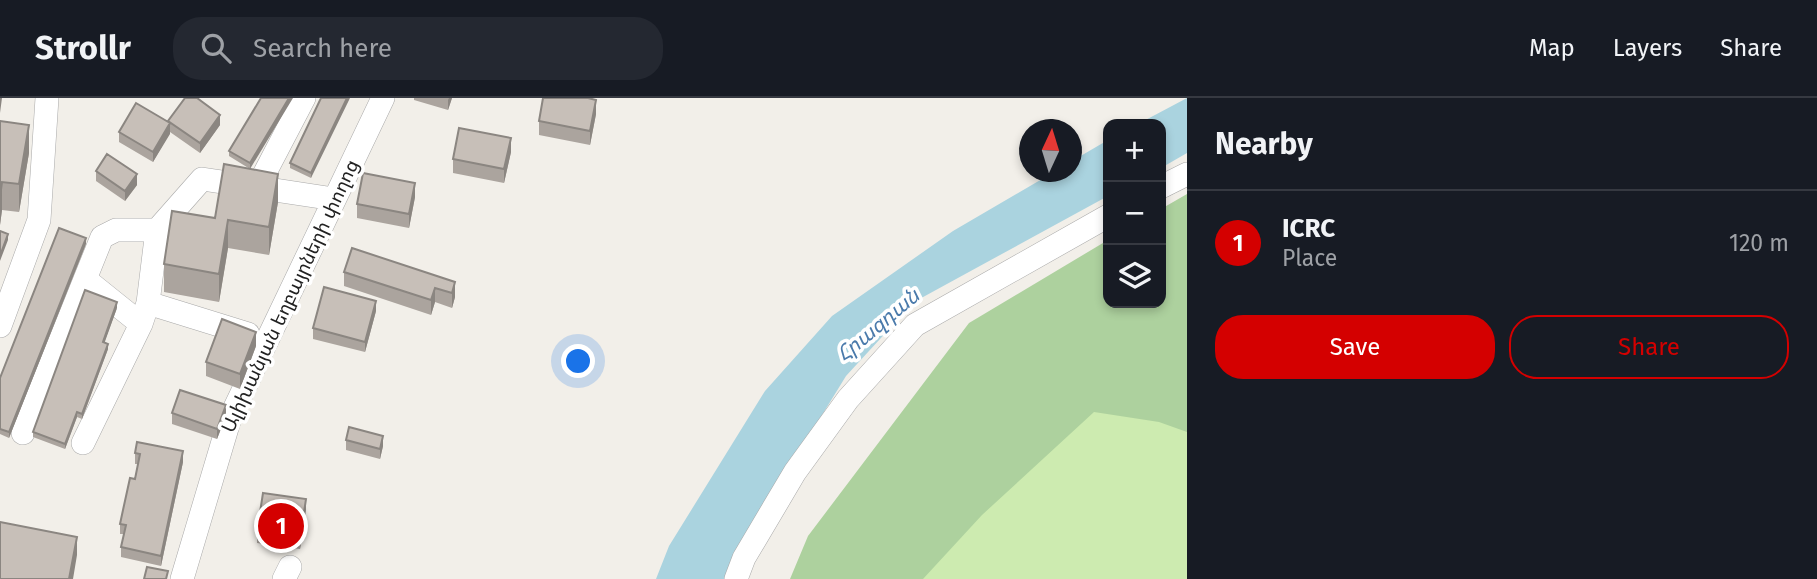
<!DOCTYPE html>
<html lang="en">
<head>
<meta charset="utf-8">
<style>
  body { margin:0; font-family:"Fira Sans","Noto Sans Armenian",sans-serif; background:#242831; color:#f1f3f6 }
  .controls { position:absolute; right:21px; top:21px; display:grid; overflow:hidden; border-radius:14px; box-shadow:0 4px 10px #0003 }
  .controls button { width:63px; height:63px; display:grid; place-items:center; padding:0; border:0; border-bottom:2px solid #363941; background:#171b24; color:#f1f3f6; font:35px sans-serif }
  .compass { position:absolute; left:1019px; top:21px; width:63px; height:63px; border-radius:50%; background:#171b24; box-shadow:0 4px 10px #0003; rotate:4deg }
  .you { position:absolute; left:579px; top:264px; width:24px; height:24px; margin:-18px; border:5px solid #fff; border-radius:50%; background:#1a73e8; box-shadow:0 0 0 10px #1a73e833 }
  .badge { display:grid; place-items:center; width:46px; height:46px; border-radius:50%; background:#d40000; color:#fff; font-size:23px; font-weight:700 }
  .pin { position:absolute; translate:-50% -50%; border:4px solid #fff; box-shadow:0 2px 7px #0006 }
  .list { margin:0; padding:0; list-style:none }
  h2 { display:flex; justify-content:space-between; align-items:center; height:91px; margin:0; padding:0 28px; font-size:30px }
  h2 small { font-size:23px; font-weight:400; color:#9ea1a6 }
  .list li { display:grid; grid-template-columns:46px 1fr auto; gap:21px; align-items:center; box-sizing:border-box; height:105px; padding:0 28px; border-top:2px solid #363941 }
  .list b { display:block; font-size:26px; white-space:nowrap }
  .list p { margin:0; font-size:23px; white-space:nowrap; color:#9ea1a6 }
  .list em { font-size:23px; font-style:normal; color:#9ea1a6 }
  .actions { display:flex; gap:14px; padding:21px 28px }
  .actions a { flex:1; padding:16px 0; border:2px solid #d40000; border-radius:28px; text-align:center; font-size:24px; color:#d40000 }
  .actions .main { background:#d40000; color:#fff }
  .icon { flex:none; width:38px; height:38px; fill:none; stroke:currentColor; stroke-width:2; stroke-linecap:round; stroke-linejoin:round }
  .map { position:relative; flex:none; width:1187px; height:481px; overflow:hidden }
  header { display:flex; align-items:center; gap:42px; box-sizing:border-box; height:98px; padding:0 35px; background:#171b24; border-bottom:2px solid #363941 }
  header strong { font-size:33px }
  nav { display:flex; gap:38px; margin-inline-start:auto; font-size:24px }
  .search { width:490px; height:63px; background:#242831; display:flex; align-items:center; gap:18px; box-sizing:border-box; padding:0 24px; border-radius:28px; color:#9ea1a6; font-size:26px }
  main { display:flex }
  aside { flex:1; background:#171b24 }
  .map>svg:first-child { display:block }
  .grass { fill:#cdebb0 }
  .forest { fill:#add19e }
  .water { fill:#aad3df }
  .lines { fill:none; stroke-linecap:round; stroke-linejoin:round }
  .minor-casing { stroke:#a9a9a9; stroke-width:24 }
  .minor { stroke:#fff; stroke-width:23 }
  .wall { fill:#aba49e }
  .shaded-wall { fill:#8b8681 }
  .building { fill:#c7bfb8; stroke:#8b8681; stroke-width:2 }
  .labels { text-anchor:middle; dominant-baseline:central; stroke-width:7; stroke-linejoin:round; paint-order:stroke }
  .street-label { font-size:19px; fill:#222; stroke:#fff }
  .water-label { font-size:21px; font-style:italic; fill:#4a7aab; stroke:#fff }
</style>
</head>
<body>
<header>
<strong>Strollr</strong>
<div class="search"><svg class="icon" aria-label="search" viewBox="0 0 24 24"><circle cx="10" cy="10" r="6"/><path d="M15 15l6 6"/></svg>Search here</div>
<nav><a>Map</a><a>Layers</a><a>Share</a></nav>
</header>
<main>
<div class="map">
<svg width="1187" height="481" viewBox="0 0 1187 481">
  <rect width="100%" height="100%" fill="#f2efe9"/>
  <path class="grass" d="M1187,120V481H815L1108,205H1161Z"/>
  <path class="forest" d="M1187,96V334L1159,324L1094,314L982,417L923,481H790L808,438L969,225L1108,142V205H1161V111Z"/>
  <path class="water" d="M1187,0V55L1161,70V26H1138Z
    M1108,42V98L914,204L846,278L733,462L724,481H656L669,448L765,293L832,218L953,133L1054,74H1072V63Z"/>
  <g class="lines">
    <g class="minor-casing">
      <path id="minor" d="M1161,89L1187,76
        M257,90L304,0
        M85,181L141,226
        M148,205L157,132L202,81L334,101
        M0,228L39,122L47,0
        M23,335L102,139L116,132H157
        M83,345L141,226L148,205L248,236
        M182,481L230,320L383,0
        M284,481L290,469
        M736,481L744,460L795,374L848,301L915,227L1108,118"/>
    </g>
    <use href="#minor" class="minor"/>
  </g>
  <path class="wall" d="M261,0L250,71L229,58V53Z
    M321,0L311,80L290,70V65Z
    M414,0H452L448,12L414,2Z
    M596,16L590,47L539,37V23Z
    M0,23L29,55L19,114L2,112L0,127Z
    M168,23L220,27L200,55L170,34L153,64L119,44V34L168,25Z
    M511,54L504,85L453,75V61Z
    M96,73L137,87L125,103L96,83Z
    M415,99L409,130L357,120V106Z
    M278,104L269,157L228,150L219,204L164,194V166L215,120Z
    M86,146L9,340L0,336V280Z
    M344,174L455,184V199L452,210L435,204L431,217L344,188Z
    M117,210L104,245L108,251L82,321L77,319L65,351L33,339V334Z
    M376,213L365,254L313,241V230Z
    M256,248L240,291L206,278V264Z
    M172,315L226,318L217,341L172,326Z
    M346,342L383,348L380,361L346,352Z
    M135,355L183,364L161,468L121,459V449L124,436H120V426L135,381L138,366H135Z
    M306,411L300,451L257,445V434Z"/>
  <path class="shaded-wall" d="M0,0H2L0,15Z
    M289,0H293L250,71V65Z
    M347,0H350L311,80V75Z
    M449,0H452L448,12V2Z
    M596,2V16L590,47V33Z
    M220,17V27L200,55V45Z
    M170,25V36L153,64V54Z
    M29,27V55L19,114V86Z
    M511,40V54L504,85V71Z
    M137,76V87L125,103V93Z
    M278,76V104L269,157V129Z
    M2,84V112L0,127V99Z
    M415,85V99L409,130V116Z
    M228,122V150L219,204V176Z
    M8,136V142L0,163V158Z
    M86,140V146L9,340V334Z
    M455,184V199L452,210V195Z
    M435,190V204L431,217V202Z
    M376,203V213L365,254V244Z
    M117,204V210L103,249V244Z
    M256,234V248L240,291V276Z
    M108,246V251L82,321V316Z
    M226,307V318L217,341V331Z
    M77,314V319L65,351V346Z
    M383,338V348L380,361V351Z
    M183,353V364L161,468V458Z
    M306,401V411L300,451V441Z
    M77,439V457L73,481H69Z"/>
  <path class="building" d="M185,0H197L220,17L200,45L168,23Z
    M261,0H289L250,65L229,53Z
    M321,0H347L311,75L290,65Z
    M543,0H588L596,2L590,33L539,23Z
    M136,5L170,25L153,54L119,34Z
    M0,23L29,27L19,86L2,84L0,99Z
    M459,30L511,40L504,71L453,61Z
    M107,56L137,76L125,93L96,73Z
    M224,66L278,76L269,129L228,122L219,176L164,166L172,113L215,120Z
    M363,75L415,85L409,116L357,106Z
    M59,130L86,140L9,334L0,331V280Z
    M0,133L8,136L0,158Z
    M352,150L455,184L452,195L435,190L431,202L344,174Z
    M324,189L376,203L365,244L313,230Z
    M85,192L117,204L103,244L108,246L82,316L77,314L65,346L33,334Z
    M222,221L256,234L240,276L206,264Z
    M180,292L226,307L217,331L172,315Z
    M349,329L383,338L380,351L346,342Z
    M137,344L183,353L161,458L121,449L126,427L120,426L123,412L130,380L135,381L140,356L135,355Z
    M263,395L306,401L300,441L257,434Z
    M0,424L77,439L69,481H0Z
    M147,469L168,473L166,481H144Z"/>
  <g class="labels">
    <g class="street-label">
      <text transform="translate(290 198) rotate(-65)">Ալիխանյան եղբայրների փողոց</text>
    </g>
    <g class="water-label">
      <text transform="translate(878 227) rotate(-40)">Հրազդան</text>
    </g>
  </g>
</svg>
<div class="controls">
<button>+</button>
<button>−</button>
<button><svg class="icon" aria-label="layers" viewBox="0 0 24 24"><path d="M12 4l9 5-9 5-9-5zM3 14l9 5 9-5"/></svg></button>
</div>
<svg class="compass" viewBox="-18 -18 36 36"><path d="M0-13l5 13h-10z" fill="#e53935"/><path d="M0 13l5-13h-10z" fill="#9ea1a6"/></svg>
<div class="you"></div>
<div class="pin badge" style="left:281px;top:428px">1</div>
</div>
<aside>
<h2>Nearby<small></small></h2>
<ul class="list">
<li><span class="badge">1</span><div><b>ICRC</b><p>Place</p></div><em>120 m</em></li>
</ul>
<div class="actions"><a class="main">Save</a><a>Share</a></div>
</aside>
</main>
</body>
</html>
